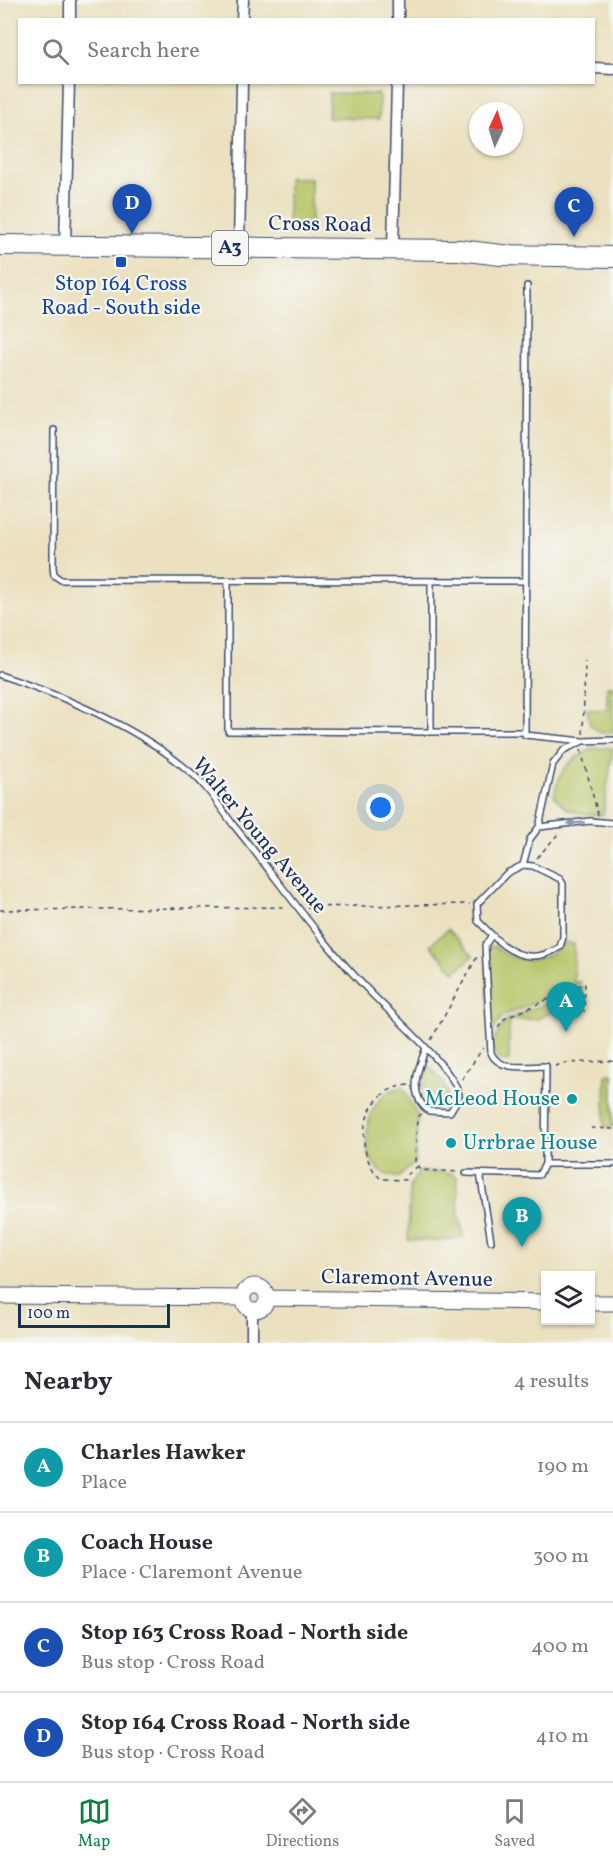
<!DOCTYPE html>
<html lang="en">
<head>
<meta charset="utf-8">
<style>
  body { margin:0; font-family:Vollkorn,serif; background:#f7f7f7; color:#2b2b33 }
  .controls { position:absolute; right:18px; bottom:18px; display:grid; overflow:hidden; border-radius:0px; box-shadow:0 2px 4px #0004 }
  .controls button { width:54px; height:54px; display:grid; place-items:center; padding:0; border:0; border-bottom:2px solid #e1e1e2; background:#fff; color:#2b2b33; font:30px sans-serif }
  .compass { position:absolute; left:469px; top:102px; width:54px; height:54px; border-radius:50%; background:#fff; box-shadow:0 2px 4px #0004; rotate:4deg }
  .scale { position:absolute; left:18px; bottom:15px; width:152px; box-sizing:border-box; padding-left:6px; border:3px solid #1b2f5e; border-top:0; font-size:16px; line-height:21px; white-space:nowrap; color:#1b2f5e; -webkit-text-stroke:4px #f6f6f2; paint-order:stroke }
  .you { position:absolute; left:381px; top:808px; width:21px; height:21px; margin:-15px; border:4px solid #fff; border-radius:50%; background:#1a73e8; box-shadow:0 0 0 9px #1a73e833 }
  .badge { display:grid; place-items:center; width:39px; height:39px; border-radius:50%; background:#0b8043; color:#fff; font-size:20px; font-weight:700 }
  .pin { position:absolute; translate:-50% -50px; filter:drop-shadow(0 2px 3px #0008) }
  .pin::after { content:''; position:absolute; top:32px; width:21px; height:18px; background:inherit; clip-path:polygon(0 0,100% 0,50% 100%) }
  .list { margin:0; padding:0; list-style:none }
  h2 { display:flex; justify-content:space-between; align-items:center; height:78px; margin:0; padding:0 24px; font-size:26px }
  h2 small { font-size:20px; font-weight:400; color:#7c7c81 }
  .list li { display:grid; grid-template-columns:39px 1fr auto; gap:18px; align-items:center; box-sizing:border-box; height:90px; padding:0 24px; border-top:2px solid #e1e1e2 }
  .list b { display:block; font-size:22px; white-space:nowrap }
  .list p { margin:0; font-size:20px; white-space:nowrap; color:#7c7c81 }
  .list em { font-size:20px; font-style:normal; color:#7c7c81 }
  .icon { flex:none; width:33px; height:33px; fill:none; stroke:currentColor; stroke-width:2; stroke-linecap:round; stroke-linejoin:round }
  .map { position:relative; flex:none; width:613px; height:1343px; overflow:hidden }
  .search { position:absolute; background:#fff; box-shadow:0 2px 4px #0004; left:18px; right:18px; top:18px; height:66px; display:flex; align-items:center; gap:15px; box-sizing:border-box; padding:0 21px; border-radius:0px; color:#7c7c81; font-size:22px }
  .sheet { height:438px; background:#fff }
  nav { display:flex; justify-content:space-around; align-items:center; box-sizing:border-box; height:84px; border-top:2px solid #e1e1e2; background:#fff; font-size:16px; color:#7c7c81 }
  nav a { display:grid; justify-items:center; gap:3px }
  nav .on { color:#0b8043 }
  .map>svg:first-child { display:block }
  .green { fill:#b7c567; stroke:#697a62; stroke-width:1.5 }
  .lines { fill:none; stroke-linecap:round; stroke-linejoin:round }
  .lane-casing { stroke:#3a4a6d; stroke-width:8 }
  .street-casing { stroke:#3a4a6d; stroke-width:13 }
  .secondary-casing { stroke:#3a4a6d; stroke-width:17 }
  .highway-casing { stroke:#3a4a6d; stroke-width:22 }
  .path { stroke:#3a4a6d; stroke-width:1.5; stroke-dasharray:4.5 4.5; stroke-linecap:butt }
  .lane { stroke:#fff; stroke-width:5 }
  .street { stroke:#fff; stroke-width:10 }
  .secondary { stroke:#fff; stroke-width:15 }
  .highway { stroke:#fff; stroke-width:20 }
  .oneway { fill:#8d97ae }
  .transit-dot { fill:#1a4fb4; stroke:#f6f6f2; stroke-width:2 }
  .culture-dot { fill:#0f9aa8; stroke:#f6f6f2; stroke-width:2 }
  .labels { text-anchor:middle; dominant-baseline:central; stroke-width:4.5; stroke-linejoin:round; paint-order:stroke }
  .shield { fill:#f6f6f2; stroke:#5d6b8a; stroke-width:1.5 }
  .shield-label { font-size:20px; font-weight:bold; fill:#1b2f5e }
  .street-label { font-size:21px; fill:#1b2f5e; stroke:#f6f6f2 }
  .transit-label { font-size:21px; fill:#164399; stroke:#f6f6f2 }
  .culture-label { font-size:21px; fill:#0d838f; stroke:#f6f6f2; text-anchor:end }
</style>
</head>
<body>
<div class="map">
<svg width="613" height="1343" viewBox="0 0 613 1343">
  <rect width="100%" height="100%" fill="#f6f6f2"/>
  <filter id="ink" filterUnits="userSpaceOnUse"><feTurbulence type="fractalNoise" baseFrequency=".0167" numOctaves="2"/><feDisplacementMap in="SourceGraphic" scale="12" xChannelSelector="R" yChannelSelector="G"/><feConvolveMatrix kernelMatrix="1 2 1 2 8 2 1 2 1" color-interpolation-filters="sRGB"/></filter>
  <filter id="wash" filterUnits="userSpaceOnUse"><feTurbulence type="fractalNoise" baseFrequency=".008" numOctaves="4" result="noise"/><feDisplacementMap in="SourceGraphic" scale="24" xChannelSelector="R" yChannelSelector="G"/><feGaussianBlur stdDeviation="1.35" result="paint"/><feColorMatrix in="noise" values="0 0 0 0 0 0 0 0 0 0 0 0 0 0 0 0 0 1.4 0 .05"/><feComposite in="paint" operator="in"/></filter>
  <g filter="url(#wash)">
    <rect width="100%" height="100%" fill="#ebe1c0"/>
    <path class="green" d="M329,93L379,94V119L328,118Z
      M288,178H311V225H288Z
      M607,686H613V732L601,733L590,725L587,709L607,710Z
      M595,748H613L603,815C582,814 566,814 554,795C560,768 569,759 595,748Z
      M448,929L473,956L455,972L430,945Z
      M565,942L574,944V982H582L503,1016L490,1035L486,948L494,946C516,965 544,965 565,942Z
      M583,987L582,1006L563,1008V1001H555V1010L538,1019L509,1020V1062L497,1059L491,1044L506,1020Z
      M427,1064L443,1082L448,1096L442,1104L431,1103C422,1092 420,1077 427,1064Z
      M613,1073V1127H604L606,1075Z
      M402,1087C410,1096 410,1106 418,1115L415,1163L399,1177C352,1176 359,1093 402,1087Z
      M420,1171L452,1173L457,1177L459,1215L464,1237L438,1241L408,1240L410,1185Z"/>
  </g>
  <g filter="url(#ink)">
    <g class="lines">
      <g class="lane-casing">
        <path id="lane" d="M527,286L525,735L583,741
          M54,430L53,567L54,575L61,580L526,581
          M228,580V731L431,732V581
          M0,675C63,696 139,728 189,771C207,785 221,809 235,827C280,882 320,941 370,992C388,1011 460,1074 459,1097L450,1112L429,1111C407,1095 418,1068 426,1048
          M431,732H525
          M539,827L590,821L613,823
          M523,865L530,839L539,827L553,764L564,750L583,741L613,740
          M545,1164H613
          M466,1173L539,1175L545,1164L546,1066C528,1066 499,1072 491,1053L485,945L492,935L478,921L477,904L507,873L523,865L533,866L560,879L563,884V937L560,947C534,964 512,956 492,935
          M480,1173L491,1241"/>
      </g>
      <g class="street-casing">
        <path id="street" d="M70,20V0
          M242,20L243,0
          M398,20V0
          M594,68L613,69
          M65,246L69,82
          M239,248L242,82
          M393,250L397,82
          M252,1310V1343"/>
      </g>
      <g class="secondary-casing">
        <path id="secondary" d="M243 1298a12 12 0 1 1 24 0a12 12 0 1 1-24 0Z
          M0,1296L242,1298
          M267,1298L546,1302
          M590,1303H613"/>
      </g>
      <g class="highway-casing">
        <path id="highway" d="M0,245L459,250L501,255L613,257"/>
      </g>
      <path class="path" d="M583,734L585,660
        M581,750L598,815
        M537,858L558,834
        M307,907L470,904
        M0,910L287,907
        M498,1027L504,1019L585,983L584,1012
        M431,1040L477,957
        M555,1066L565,1063L613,1061
        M462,1079L483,1048
        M409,1085C362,1087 350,1150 381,1179L406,1180L407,1175L418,1166
        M421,1114L417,1118L415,1162L421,1170L459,1172
        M591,1128L613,1129"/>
      <use href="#lane" class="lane"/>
      <use href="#street" class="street"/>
      <use href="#secondary" class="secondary"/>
      <use href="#highway" class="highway"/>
    </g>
    <defs><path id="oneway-solid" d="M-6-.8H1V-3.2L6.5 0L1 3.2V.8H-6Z" transform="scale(1.5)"/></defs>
    <use class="oneway" href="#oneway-solid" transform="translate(576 823) rotate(175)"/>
  </g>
  <rect class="transit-dot" x="115" y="256" width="12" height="12" rx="3"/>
  <g class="culture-dot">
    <circle cx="572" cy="1099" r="6"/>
    <circle cx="451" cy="1143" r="6"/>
  </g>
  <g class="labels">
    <rect class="shield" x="212" y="231" width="36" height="34" rx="4.5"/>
    <g class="shield-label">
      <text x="230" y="248">A3</text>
    </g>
    <g class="street-label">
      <text transform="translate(320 225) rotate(1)">Cross Road</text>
      <text transform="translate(259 836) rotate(50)">Walter Young Avenue</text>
      <text transform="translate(407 1279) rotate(1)">Claremont Avenue</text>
    </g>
    <g class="transit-label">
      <text x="121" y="284">Stop 164 Cross<tspan x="121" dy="24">Road - South side</tspan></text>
    </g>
    <g class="culture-label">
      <text x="560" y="1099">McLeod House</text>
      <text x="463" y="1143" text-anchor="start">Urrbrae House</text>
    </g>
  </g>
</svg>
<div class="controls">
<button><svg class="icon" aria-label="layers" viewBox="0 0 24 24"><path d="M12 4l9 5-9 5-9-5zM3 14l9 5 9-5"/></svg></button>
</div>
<svg class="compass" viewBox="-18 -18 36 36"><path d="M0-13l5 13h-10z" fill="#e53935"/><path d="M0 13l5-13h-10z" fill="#7c7c81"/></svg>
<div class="scale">100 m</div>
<div class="you"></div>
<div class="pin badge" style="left:566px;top:1032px;background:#0f9aa8">A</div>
<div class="pin badge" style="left:522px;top:1247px;background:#0f9aa8">B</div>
<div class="pin badge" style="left:574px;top:237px;background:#1a4fb4">C</div>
<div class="pin badge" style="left:132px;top:234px;background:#1a4fb4">D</div>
<div class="search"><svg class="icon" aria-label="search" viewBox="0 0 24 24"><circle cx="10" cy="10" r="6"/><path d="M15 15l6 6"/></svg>Search here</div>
</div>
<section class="sheet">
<h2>Nearby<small>4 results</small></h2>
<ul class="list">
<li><span class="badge" style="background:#0f9aa8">A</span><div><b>Charles Hawker</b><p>Place</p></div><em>190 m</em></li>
<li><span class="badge" style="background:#0f9aa8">B</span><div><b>Coach House</b><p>Place · Claremont Avenue</p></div><em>300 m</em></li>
<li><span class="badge" style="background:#1a4fb4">C</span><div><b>Stop 163 Cross Road - North side</b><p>Bus stop · Cross Road</p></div><em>400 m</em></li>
<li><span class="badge" style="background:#1a4fb4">D</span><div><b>Stop 164 Cross Road - North side</b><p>Bus stop · Cross Road</p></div><em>410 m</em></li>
</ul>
</section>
<nav>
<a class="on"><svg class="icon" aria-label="map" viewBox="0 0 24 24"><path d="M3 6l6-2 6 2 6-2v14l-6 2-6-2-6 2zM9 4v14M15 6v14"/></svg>Map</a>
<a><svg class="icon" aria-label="directions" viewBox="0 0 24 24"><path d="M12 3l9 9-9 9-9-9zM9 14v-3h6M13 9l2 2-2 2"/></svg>Directions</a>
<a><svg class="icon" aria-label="saved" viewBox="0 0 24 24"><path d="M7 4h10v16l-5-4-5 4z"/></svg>Saved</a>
</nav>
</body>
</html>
